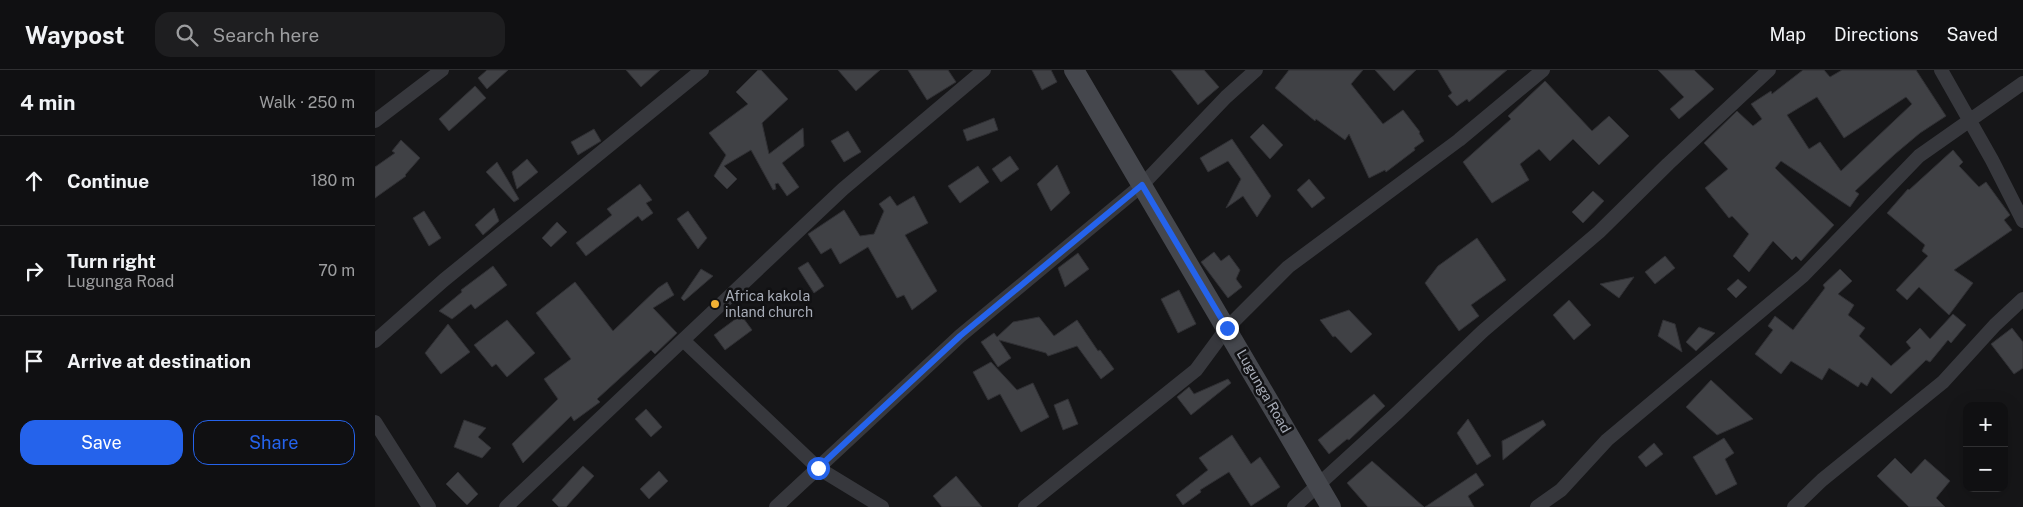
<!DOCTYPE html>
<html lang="en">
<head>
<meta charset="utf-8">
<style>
  body { margin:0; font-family:"Public Sans",sans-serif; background:#1e1e20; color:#f1f3f6 }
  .controls { position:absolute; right:15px; bottom:15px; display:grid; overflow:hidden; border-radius:10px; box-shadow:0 5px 20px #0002 }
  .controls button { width:45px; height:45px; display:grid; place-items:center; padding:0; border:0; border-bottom:1px solid #303032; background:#101012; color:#f1f3f6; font:25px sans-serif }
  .stop { position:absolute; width:15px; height:15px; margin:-11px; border:4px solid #2563eb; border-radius:50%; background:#fff }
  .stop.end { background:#2563eb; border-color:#fff; box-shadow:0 1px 5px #0008 }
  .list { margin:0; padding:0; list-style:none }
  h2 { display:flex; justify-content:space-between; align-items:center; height:65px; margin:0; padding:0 20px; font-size:21px }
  h2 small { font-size:16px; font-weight:400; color:#9c9d9f }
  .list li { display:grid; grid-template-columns:32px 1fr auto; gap:15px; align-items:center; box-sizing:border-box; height:90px; padding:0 20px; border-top:1px solid #303032 }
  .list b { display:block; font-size:19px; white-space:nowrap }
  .list p { margin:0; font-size:16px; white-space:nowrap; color:#9c9d9f }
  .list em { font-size:16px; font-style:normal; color:#9c9d9f }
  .actions { display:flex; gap:10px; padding:15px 20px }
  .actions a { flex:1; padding:11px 0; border:1px solid #2563eb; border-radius:15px; text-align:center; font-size:18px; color:#2563eb }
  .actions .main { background:#2563eb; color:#fff }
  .icon { flex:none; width:28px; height:28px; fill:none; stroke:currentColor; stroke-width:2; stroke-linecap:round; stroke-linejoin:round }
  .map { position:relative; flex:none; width:1648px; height:437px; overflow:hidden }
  header { display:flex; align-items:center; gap:30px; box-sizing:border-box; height:70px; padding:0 25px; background:#101012; border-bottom:1px solid #303032 }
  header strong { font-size:24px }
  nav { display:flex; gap:28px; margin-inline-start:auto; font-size:18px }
  .search { width:350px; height:45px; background:#1e1e20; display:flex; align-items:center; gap:12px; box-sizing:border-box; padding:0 18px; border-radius:15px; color:#9c9d9f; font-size:19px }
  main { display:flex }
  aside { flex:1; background:#101012 }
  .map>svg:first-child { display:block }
  .building { fill:#404145; stroke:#303034; fill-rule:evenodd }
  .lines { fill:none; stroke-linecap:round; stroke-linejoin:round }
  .street { stroke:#37383d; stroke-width:14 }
  .secondary { stroke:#45474d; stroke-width:20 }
  .route { stroke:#2563eb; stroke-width:6 }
  .poi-dot { fill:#f2b134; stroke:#111113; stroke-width:2 }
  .labels { text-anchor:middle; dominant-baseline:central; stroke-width:5; stroke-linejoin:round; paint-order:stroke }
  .poi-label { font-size:14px; fill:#a8adb8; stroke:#111113; text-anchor:start }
  .street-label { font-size:14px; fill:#a8adb8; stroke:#111113 }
</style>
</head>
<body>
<header>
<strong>Waypost</strong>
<div class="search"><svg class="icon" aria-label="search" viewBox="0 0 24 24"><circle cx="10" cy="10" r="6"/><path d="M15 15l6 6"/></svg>Search here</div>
<nav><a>Map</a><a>Directions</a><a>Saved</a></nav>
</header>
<main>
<aside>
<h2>4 min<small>Walk · 250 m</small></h2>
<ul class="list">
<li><svg class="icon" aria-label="ahead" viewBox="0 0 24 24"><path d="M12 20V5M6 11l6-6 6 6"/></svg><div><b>Continue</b></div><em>180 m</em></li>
<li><svg class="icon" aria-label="right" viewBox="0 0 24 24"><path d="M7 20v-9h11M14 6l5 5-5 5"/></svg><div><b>Turn right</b><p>Lugunga Road</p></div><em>70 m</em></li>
<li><svg class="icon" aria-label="arrive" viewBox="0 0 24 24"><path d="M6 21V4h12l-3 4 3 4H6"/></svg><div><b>Arrive at destination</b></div></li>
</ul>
<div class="actions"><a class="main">Save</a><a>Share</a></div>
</aside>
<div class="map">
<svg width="1648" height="437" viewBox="0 0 1648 437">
  <rect width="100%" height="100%" fill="#161618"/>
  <path class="building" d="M112,0H133L112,19L103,8Z
    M251,0H285L266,17Z
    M383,0H386L413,29L387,53L394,84L428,58L429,76L407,93L424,117L412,126L403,113L400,114L401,119L398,120L376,80L349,96L362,109L352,119L339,106L351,85L334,63L373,34L361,22Z
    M463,0H505L481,21Z
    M533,0H573L581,12L552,30Z
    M657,0H676L682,12L667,20Z
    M796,0H829L844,17L823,35Z
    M914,0H988L976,14L1008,54L1028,40L1045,62L1044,63L1049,71L1039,78L1040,80L1011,102L1010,100L994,108L974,64L970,70L941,49L940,51L900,18Z
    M1000,0H1041L1019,21Z
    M1063,0H1132L1094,32L1092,29L1082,36L1073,26L1077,23Z
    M1283,0H1319L1339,19L1304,49L1295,39L1309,27Z
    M1428,0H1449L1455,7L1467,0H1541L1571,46L1545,63L1520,84L1480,121L1484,124L1475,137L1406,91L1400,98L1459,155L1426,191L1421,186L1417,190L1398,171L1374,202L1358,186L1374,164L1357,146L1354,148L1330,118L1353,99L1329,73L1362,41L1378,56L1387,49L1376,34L1396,21L1397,24ZM1442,27L1469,68L1531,27L1537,34L1466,101L1445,72L1434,79L1412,45Z
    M1170,11L1217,61L1234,46L1254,66L1224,95L1198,69L1175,91L1164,79L1145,94L1154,110L1117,133L1088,92L1136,49L1133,46Z
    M100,16L111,28L74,61L64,49Z
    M619,48L623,60L592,71L588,60Z
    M888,54L908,75L895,89L875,67Z
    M219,59L226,71L203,85L196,72Z
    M473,61L486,82L469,92L456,71Z
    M857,69L896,126L882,147L868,126L851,138L866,109L853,91L833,102L825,88Z
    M26,70L45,88L30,105L31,106L0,128V97L20,83L17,81Z
    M1578,80L1588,92L1584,96L1604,117L1611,112L1635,145L1629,150L1637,160L1579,200L1598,213L1574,245L1544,217L1532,230L1521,220L1553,186L1547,181L1550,175L1512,143L1533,119L1534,120Z
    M635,86L644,99L626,112L617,99Z
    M152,89L163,102L142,119L137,102Z
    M122,92L144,129L139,132L111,102Z
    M682,95L695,123L676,141L662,114Z
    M603,96L614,112L585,133L573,116Z
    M934,109L950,128L937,138L922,120Z
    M265,114L277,130L271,133L278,143L267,151L263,146L211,186L201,173L237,145L232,139Z
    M1218,121L1229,131L1208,153L1197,142Z
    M515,126L522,136L539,126L553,153L530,165L562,221L537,240L529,225L522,228L493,177L465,194L456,178L446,184L433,164L469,140L485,166L499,164L509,141L504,134Z
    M119,138L124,151L108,165L100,155Z
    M49,141L66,168L54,176L38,148Z
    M313,141L332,168L323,179L302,149Z
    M182,152L192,162L176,177L167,168Z
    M1102,168L1131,210L1096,235L1104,246L1084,261L1050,213L1063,196Z
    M839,182L846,191L854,185L865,200L861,209L867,217L853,228L826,192Z
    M703,183L714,199L690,217L683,198Z
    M1290,186L1300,198L1280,214L1270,202Z
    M433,192L449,216L439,223L423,198Z
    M118,196L132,215L100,239L96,234L77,249L64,241L87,222L86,220Z
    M326,199L338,206L309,231L306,228Z
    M1465,199L1477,211L1463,224L1479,235L1473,245L1490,258L1484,266L1516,296L1536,278L1531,272L1545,258L1555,269L1578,244L1591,255L1576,273L1573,270L1555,292L1551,290L1516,324L1497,307L1492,316L1486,312L1483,317L1454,298L1447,310L1416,291L1406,304L1380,284L1398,260L1393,256L1400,246L1418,260L1450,218L1448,215Z
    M1259,207L1244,228L1225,214Z
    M1363,209L1372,217L1361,228L1352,219Z
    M200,212L238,261L283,218L292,212L299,225L278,238L302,263L280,284L276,280L222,329L225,332L199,351L196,346L148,393L137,374L183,329L169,309L196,289L161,243Z
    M804,220L821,254L803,263L786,229Z
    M1194,230L1216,255L1199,270L1178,245Z
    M974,240L997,264L976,283L960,266L958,267L945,250Z
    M366,245L377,260L350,280L339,265Z
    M664,247L679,266L702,250L723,281L725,280L739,299L726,309L702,276L673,286L671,283L624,270L636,288L623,297L606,272L619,263L622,267L638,252Z
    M132,250L160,283L132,307L121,294L117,297L99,275Z
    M1288,250L1300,254L1307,282L1283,266Z
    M73,254L95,282L66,304L50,283Z
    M1324,257L1340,263L1321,281L1311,272Z
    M1637,258L1648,272V298L1639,304L1616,274Z
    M616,292L642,320L658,313L674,347L646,362L625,324L613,330L598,302Z
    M853,309L856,313L816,345L802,327L814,317L819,324Z
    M1336,310L1378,349L1342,365L1311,337Z
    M999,324L1010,336L974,370L972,369L954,384L943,370Z
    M693,329L703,354L688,360L679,335Z
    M271,339L287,357L276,367L260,349Z
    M1093,349L1116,386L1102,395L1082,363Z
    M89,350L111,358L103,367L116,378L107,388L79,377Z
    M1168,350L1171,355L1128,390L1127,371Z
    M857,365L876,394L885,387L905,417L876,436L854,402L825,420L826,422L808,435L801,425L833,400L824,388Z
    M1349,368L1359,383L1350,389L1362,414L1341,425L1318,387Z
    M1279,373L1288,384L1271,397L1263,387Z
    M1520,388L1536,404L1550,389L1575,411L1561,428L1570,437H1534L1502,406Z
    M997,391L1049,437H993L972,413Z
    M208,396L219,406L191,437H184L177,430Z
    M284,401L293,411L274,429L265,419Z
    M83,402L103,424L92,435L71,414Z
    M1101,403L1109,415L1093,426L1099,437H1050Z
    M581,406L607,437H567L558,426Z"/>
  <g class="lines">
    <path class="street" d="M1566,0L1617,90L1648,151
      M0,51L67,0
      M0,271L69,210L327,0
      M309,271L443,398L507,437
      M0,352L54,437
      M131,437L468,119L609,0
      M401,437L585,266L767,115L851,27L881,0
      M650,437L821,300L852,258L913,197L1084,70L1168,0
      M919,437L1022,343L1108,261L1224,162L1293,94L1394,0
      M1162,437L1186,420L1232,370L1428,206L1544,86L1648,13
      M1419,437L1447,410L1568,312L1620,255L1648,229"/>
    <path class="secondary" d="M699,0L956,437"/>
  </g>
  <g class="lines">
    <path class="route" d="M443,398L585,266L767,115L852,258"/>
  </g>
  <circle class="poi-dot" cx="340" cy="234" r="5"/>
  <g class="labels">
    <g class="poi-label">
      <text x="350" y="226">Africa kakola<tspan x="350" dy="16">inland church</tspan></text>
    </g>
    <g class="street-label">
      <text transform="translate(889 321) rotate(60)">Lugunga Road</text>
    </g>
  </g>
</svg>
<div class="controls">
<button>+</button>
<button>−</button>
</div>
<div class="stop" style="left:443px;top:398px"></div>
<div class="stop end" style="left:852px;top:258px"></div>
</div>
</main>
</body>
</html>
